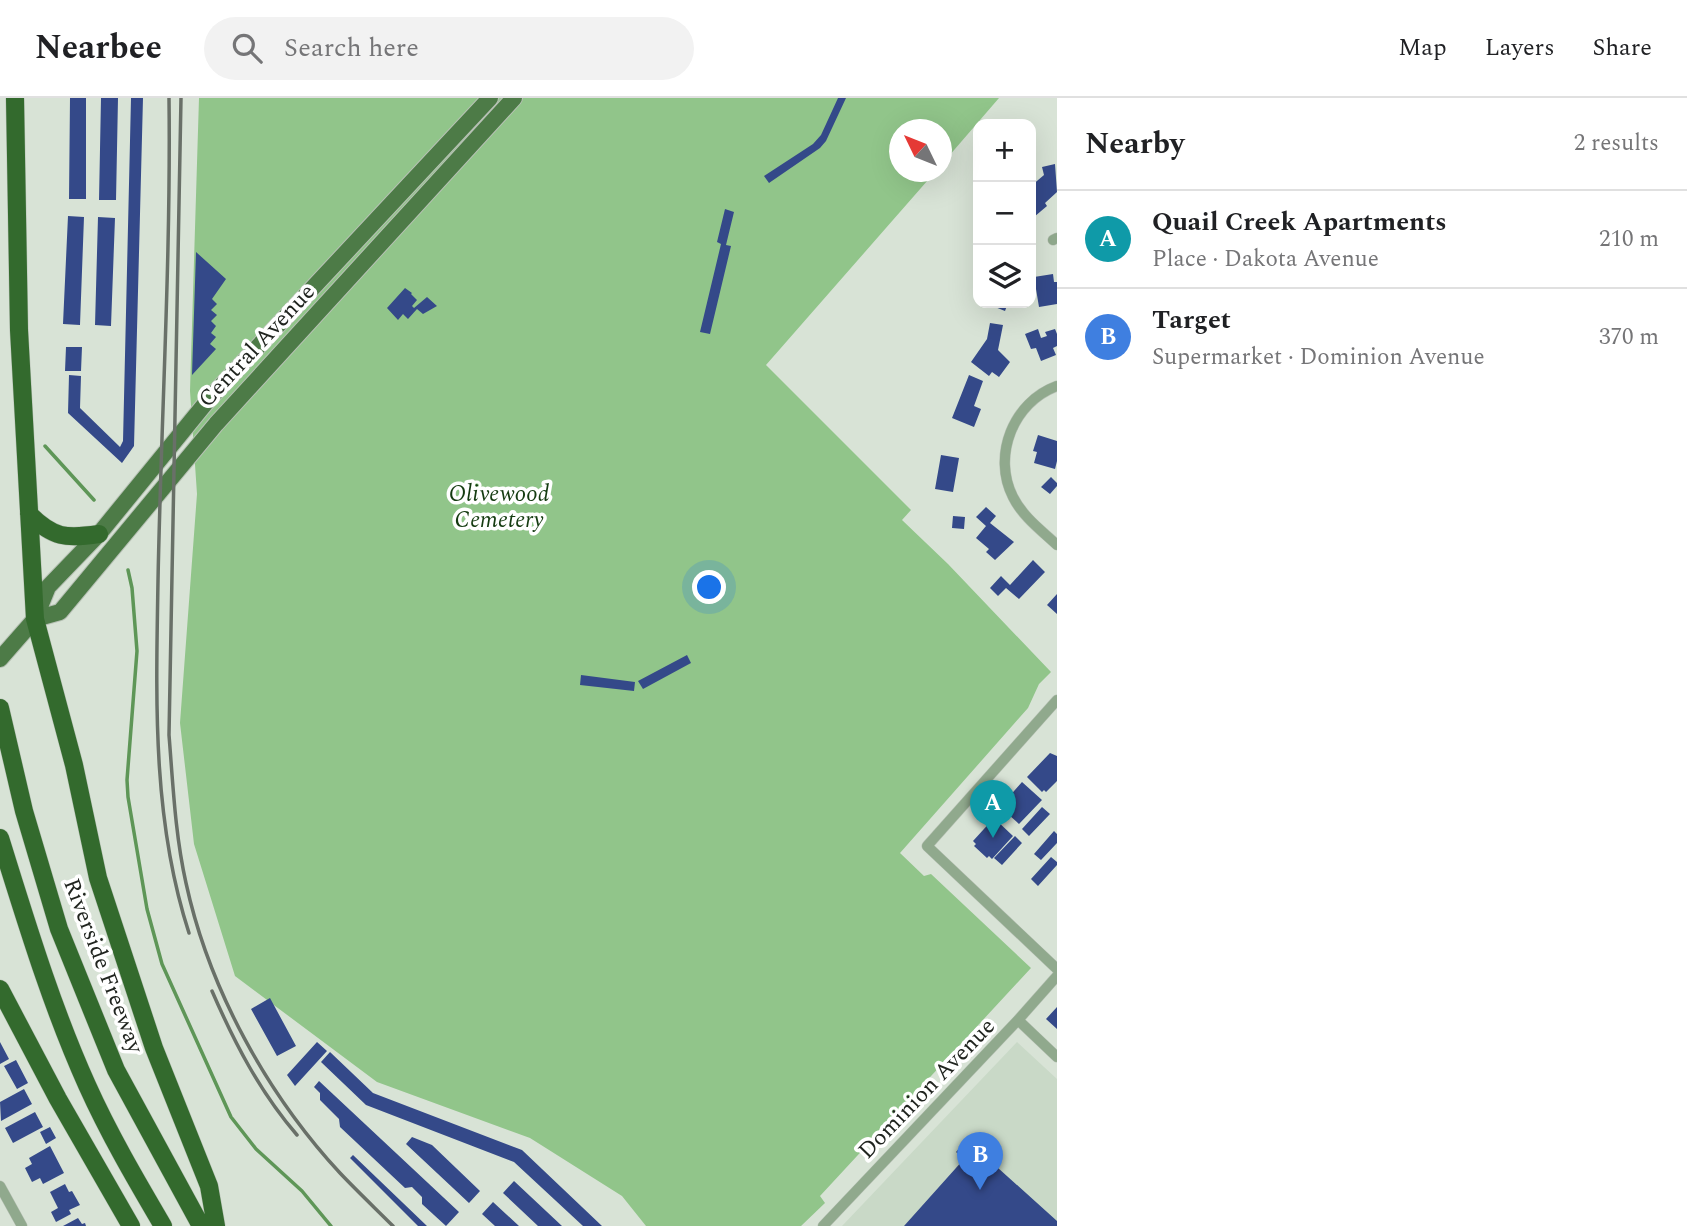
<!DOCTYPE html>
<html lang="en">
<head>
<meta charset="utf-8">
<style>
  body { margin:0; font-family:Spectral,serif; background:#f2f2f2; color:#202124 }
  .controls { position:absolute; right:21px; top:21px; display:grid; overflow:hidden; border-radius:14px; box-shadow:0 7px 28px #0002 }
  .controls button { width:63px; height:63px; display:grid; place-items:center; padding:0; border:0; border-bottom:2px solid #e0e0e0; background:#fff; color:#202124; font:35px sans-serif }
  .compass { position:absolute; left:889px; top:21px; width:63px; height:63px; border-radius:50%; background:#fff; box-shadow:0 7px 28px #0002; rotate:313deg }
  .you { position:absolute; left:710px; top:490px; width:24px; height:24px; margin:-18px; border:5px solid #fff; border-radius:50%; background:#1a73e8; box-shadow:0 0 0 10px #1a73e833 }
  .badge { display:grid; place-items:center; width:46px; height:46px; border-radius:50%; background:#111827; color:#fff; font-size:23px; font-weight:700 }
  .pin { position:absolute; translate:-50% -58px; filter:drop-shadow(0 2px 4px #0008) }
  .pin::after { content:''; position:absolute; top:37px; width:24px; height:21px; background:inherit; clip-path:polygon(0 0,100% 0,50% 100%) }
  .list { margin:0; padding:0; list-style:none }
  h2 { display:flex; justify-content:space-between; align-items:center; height:91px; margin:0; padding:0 28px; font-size:30px }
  h2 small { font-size:23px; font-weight:400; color:#757577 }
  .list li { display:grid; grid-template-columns:46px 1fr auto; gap:21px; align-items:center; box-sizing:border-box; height:98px; padding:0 28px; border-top:2px solid #e0e0e0 }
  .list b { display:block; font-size:26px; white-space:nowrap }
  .list p { margin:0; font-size:23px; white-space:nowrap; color:#757577 }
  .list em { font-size:23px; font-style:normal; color:#757577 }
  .icon { flex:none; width:38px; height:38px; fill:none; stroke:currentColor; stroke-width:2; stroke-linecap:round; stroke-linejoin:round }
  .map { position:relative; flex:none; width:1057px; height:1128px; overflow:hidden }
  header { display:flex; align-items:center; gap:42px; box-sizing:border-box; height:98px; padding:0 35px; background:#fff; border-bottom:2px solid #e0e0e0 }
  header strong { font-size:33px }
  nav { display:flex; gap:38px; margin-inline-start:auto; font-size:24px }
  .search { width:490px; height:63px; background:#f2f2f2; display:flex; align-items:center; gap:18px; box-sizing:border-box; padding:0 24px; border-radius:38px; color:#757577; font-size:26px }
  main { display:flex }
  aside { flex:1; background:#fff }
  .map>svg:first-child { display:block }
  .built { fill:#c9d9c7 }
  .green { fill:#91c58a }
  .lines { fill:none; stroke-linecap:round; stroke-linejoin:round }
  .stream { stroke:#5e9657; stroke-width:3.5 }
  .building { fill:#344989 }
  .street-casing { stroke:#b7c1b5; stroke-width:11 }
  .primary-casing { stroke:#b7c1b5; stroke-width:18 }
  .highway-casing { stroke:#b7c1b5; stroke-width:19 }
  .street { stroke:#90a98d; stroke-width:10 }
  .primary { stroke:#4d7b47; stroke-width:16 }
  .highway { stroke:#336a2d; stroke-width:18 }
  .rail { stroke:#697068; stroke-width:3.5 }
  .labels { text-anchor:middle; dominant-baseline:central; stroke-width:7; stroke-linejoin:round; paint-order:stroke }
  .street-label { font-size:23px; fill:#20241f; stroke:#fff }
  .park-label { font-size:23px; font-style:italic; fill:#143b10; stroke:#fff }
</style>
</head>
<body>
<header>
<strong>Nearbee</strong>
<div class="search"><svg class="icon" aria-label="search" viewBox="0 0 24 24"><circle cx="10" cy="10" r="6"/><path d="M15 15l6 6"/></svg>Search here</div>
<nav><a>Map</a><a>Layers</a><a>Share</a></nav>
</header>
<main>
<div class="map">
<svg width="1057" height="1128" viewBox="0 0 1057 1128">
  <rect width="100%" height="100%" fill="#d8e3d6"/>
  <path class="built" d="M1017,944L1057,981V1128H842Z"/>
  <path class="green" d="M199,0H999L942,66V32H900V74H935L766,267L911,412L902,422L948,466L1051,574L1039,586L1028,610L900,755L924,778L931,776L1031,870L820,1098L825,1105L801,1128H646L622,1098L530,1040L377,984L235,878L194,746L180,625L197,396L190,293Z"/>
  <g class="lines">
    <path class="stream" d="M45,348L94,402
      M128,472L132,490L137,553L127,682L128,699L147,811L162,866L231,1019L256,1051L302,1093L331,1128"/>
  </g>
  <path class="building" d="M70,0H86V101H69Z
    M101,0H118L116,102H99Z
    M131,0H143L134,348L122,365L68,315L69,277L81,278L80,310L120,349L123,343Z
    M838,0H846L826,43L820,50L769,85L764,78L813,46L821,37Z
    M1055,66L1057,94L1045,105L1047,108L1034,119L1031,115V88L1044,77L1042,69Z
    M725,111L734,114L726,147L731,148L710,236L700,234L721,146L717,144Z
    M68,118L84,119L80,227L63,226Z
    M98,119L115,120L111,228L95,227Z
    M196,154L226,181L212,201L217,206L211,212L217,217L211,223L216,228L211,235L216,239L210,246L216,251L192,277Z
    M1053,176L1054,184H1057V206L1039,209L1034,179Z
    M405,190L412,195L411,196L417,202L412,208L414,210L427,199L437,208L423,216L417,211L408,221L403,216L398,222L387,210Z
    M985,205H1008L1005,213Z
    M990,225L1003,227L998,252L1010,264L999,279L992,274L989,278L971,264L987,241Z
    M1038,231L1041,240L1047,238L1045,234L1055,231L1057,236V248L1053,250L1056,257L1041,263L1036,250L1031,251L1025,236Z
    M66,249H82L81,273H65Z
    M969,277L983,283L974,308L981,311L974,329L952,320Z
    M1038,337L1057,343V363L1055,371L1034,365L1037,354L1033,353Z
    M941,357L959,360L953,394L935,391Z
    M1051,379L1057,385V388L1050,396L1041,389Z
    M986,409L996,418L990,425L1014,444L995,462L986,454L989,451L976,440L986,428L976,419Z
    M953,418L965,419L964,431L952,430Z
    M1033,462L1045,474L1019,501L1006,490L998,498L990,490L1001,478L1010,487Z
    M1057,496V516L1047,507Z
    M687,557L691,565L643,591L638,583Z
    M581,577L635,584L634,593L580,587Z
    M1050,655L1057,658V683L1046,694L1044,692L1042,694L1027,679Z
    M1022,684L1042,702L1019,726L1000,709Z
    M1042,709L1050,716L1029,738L1022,731Z
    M994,720L1013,738L992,761L989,758L987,760L974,748L976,746L973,743Z
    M1054,733L1057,736V745L1041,762L1034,756Z
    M1015,738L1022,745L1002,767L994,760Z
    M1051,759L1057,764V767L1038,788L1031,781Z
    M270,900L296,948L277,958L251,911Z
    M1057,909V931L1046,921Z
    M0,944L9,961L0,966Z
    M317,944L327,953L295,988L287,977Z
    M330,954L373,995L522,1052L602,1128H583L514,1064L366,1007L321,964Z
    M16,962L28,985L17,991L4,968Z
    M319,983L459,1114L446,1128L422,1106V1099L412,1089L405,1090L340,1029L339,1021L320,1002V995L314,989Z
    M24,991L32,1006L1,1023L0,1004Z
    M35,1014L43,1029L13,1045L5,1030Z
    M50,1029L56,1040L46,1046L40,1034Z
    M412,1039L432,1047L480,1093L469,1105L406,1046Z
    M967,1042L1057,1123V1128H904L964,1061L956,1054Z
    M50,1048L64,1075L43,1086L40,1080L32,1084L25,1070L32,1066L29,1060Z
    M353,1057L427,1128H418L350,1060Z
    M514,1083L562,1128H538L503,1095Z
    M65,1086L69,1094L72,1093L80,1107L69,1112L71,1116L56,1124L51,1114L58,1110L50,1094Z
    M493,1104L519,1128H495L482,1116Z
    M78,1120L82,1126L85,1125L86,1128H63Z"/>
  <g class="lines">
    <g class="street-casing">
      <path id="street" d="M1053,142L1057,140
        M1057,288C1013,304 992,358 1013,399C1023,419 1041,432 1057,447
        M1057,602L927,748L1057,871
        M1018,922L1057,959
        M0,1088L22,1128
        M823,1128L1018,922L1057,878"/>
    </g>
    <g class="primary-casing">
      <path id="primary" d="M35,521L60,514L216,326L514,0
        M0,561L35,521L48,489L99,436L209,301L490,0"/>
    </g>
    <g class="highway-casing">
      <path id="highway" d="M15,0L19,232L35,521L74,667L98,780L154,950L209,1088L216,1128
        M29,416C53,440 66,441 99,436
        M0,610L24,713L59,831L116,972L201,1128
        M0,740C26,823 51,907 87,987C109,1036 136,1082 163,1128
        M0,891L58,1001L131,1128"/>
    </g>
    <use href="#street" class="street"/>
    <use href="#primary" class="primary"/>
    <use href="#highway" class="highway"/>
    <path class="rail" d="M169,0C171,161 161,322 158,483C156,601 152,721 189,835
      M181,0L169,637C173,686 175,736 186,785C209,891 267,996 340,1075C357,1093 375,1110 393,1128
      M212,893C235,946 260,994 297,1037"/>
  </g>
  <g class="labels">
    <g class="street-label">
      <text transform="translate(257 248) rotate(-47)">Central Avenue</text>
      <text transform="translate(103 868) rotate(69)">Riverside Freeway</text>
      <text transform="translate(927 991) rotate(-46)">Dominion Avenue</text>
    </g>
    <g class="park-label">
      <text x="499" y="396">Olivewood<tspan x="499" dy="26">Cemetery</tspan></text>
    </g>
  </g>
</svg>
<div class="controls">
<button>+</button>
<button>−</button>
<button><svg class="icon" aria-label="layers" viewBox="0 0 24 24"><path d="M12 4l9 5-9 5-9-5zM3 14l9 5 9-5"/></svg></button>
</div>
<svg class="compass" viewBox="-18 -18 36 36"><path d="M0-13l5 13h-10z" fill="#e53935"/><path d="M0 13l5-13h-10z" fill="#757577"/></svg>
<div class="you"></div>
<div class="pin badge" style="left:993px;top:740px;background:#0f9aa8">A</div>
<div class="pin badge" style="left:980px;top:1092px;background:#3f7fe0">B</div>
</div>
<aside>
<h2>Nearby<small>2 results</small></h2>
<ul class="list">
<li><span class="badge" style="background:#0f9aa8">A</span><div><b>Quail Creek Apartments</b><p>Place · Dakota Avenue</p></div><em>210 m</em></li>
<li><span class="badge" style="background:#3f7fe0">B</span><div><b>Target</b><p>Supermarket · Dominion Avenue</p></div><em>370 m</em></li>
</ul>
</aside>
</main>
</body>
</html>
